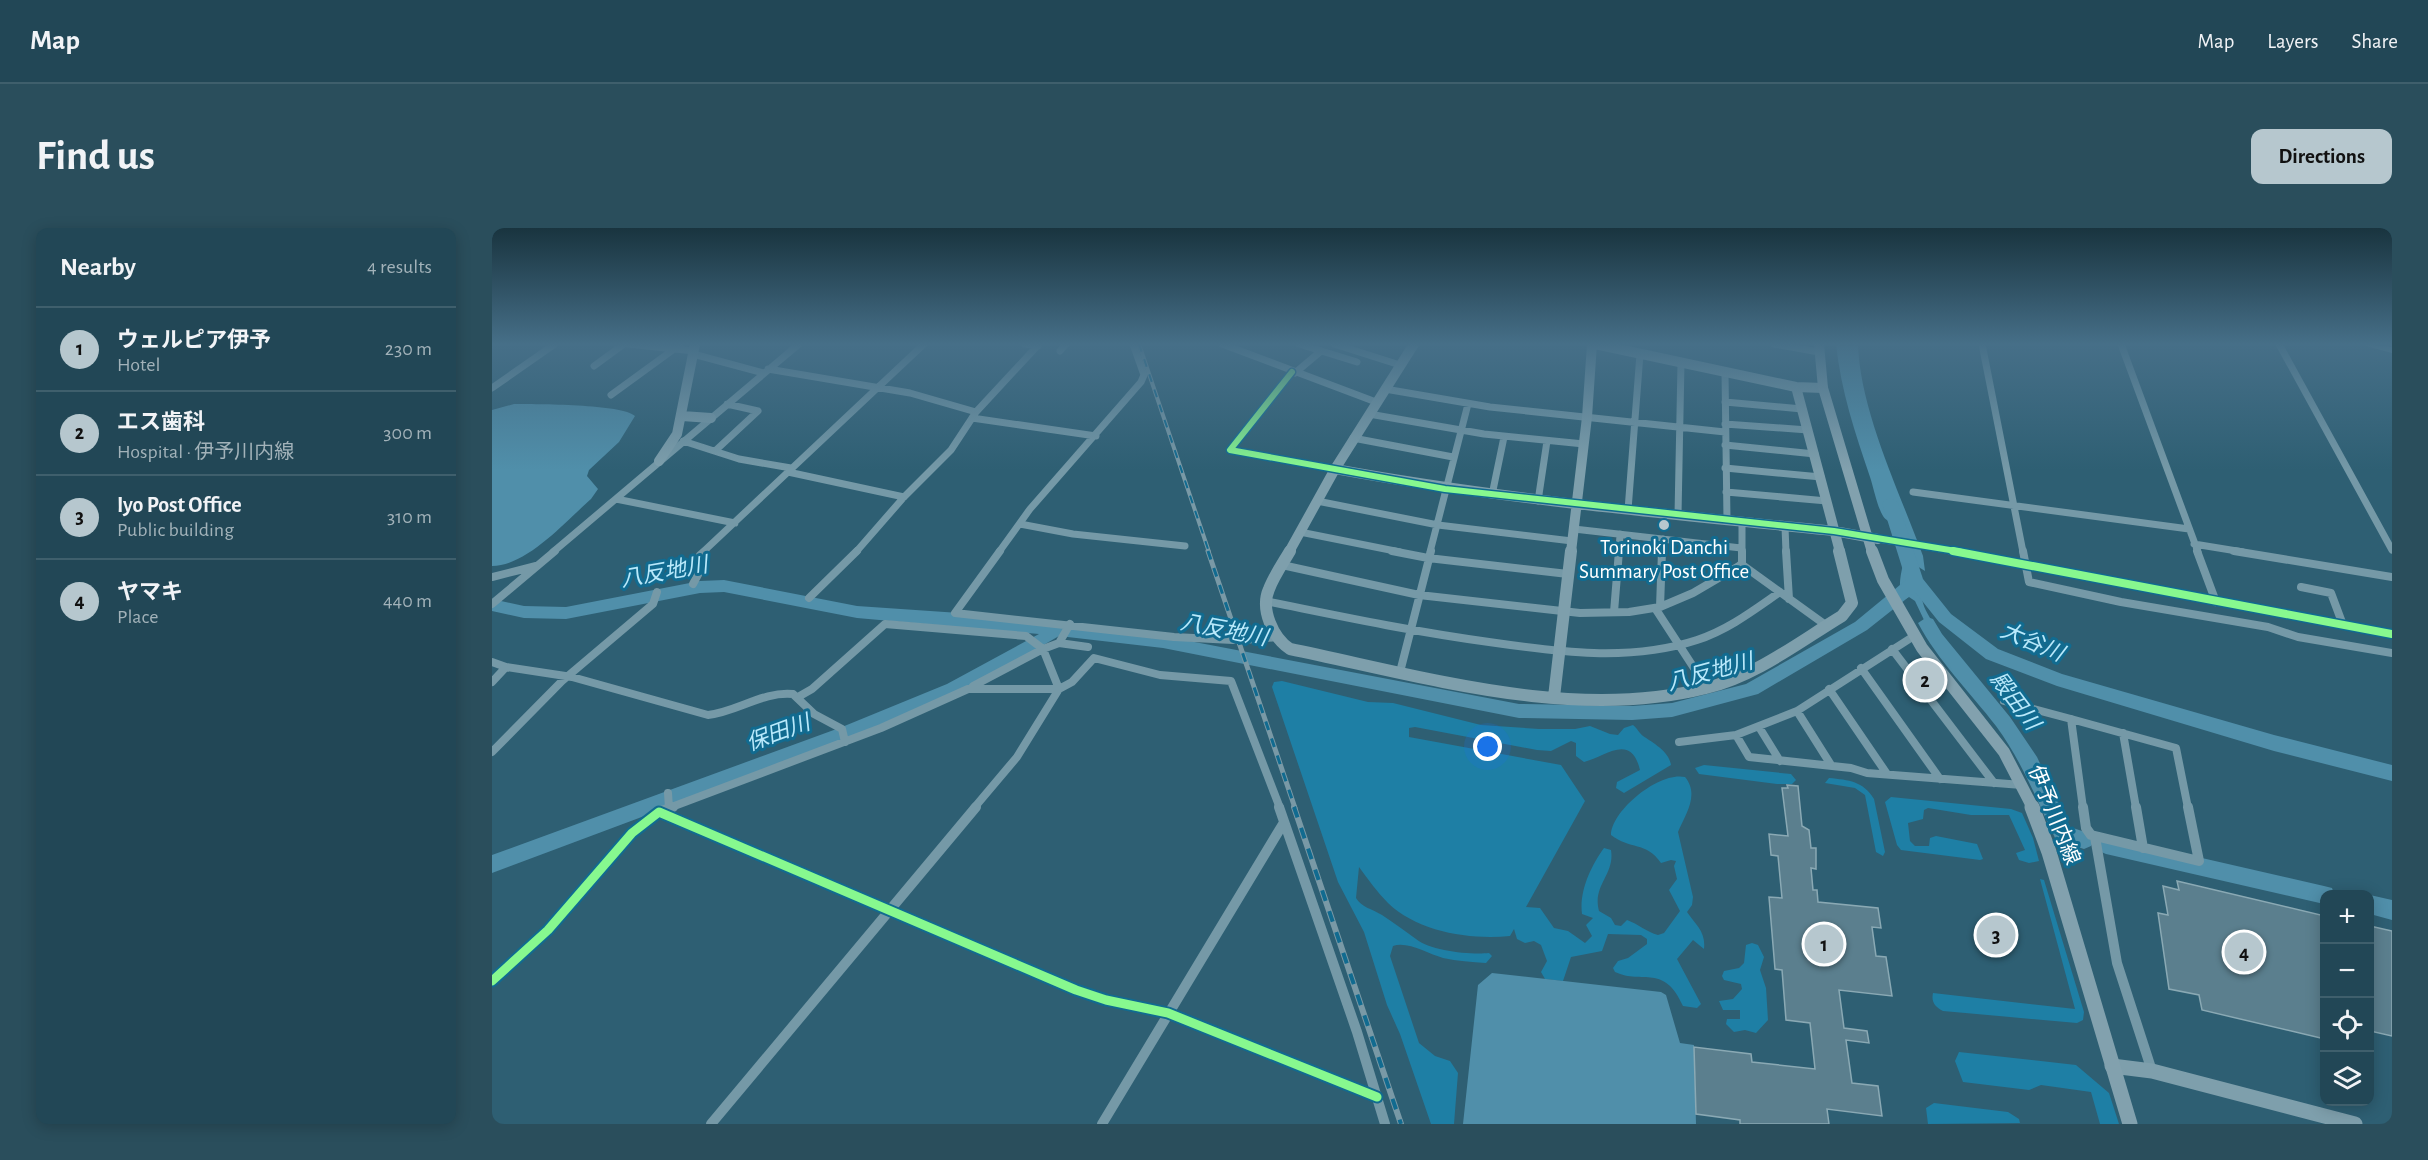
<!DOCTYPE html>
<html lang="en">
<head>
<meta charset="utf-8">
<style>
  body { margin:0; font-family:"Alegreya Sans","Noto Sans JP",sans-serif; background:#2a4e5c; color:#f1f3f6 }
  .controls { position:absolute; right:18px; bottom:18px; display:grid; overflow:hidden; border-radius:12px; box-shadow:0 3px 15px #0003 }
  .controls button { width:54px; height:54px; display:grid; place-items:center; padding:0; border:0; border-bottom:2px solid #3f5f6c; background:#224756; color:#f1f3f6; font:30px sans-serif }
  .you { position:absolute; left:996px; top:519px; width:21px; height:21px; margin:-15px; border:4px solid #fff; border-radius:50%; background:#1a73e8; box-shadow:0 0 0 9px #1a73e833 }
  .badge { display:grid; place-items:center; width:39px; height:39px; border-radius:50%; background:#b6c7ce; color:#111; font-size:20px; font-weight:700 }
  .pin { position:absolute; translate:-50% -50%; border:3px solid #fff; box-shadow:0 2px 6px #0006 }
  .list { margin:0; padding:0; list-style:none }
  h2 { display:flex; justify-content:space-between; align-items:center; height:78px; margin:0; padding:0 24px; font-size:26px }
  h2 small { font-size:20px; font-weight:400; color:#a2b2b9 }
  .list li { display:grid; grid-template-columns:39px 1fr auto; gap:18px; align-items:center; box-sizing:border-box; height:84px; padding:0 24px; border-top:2px solid #3f5f6c }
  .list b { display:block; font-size:22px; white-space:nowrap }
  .list p { margin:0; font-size:20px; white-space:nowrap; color:#a2b2b9 }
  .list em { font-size:20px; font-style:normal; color:#a2b2b9 }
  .icon { flex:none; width:33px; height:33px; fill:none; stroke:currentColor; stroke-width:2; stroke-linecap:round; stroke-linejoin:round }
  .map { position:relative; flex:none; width:1900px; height:896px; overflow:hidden; border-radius:12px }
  header { display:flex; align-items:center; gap:36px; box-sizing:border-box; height:84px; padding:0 30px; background:#224756; border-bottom:2px solid #3f5f6c }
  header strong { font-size:28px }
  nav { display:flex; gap:33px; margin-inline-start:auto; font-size:21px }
  .intro { display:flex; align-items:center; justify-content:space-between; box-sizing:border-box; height:144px; padding:0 36px }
  h1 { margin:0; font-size:42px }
  .button { padding:15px 27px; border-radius:12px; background:#b6c7ce; color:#111; font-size:21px; font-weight:700 }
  main { display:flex; gap:36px; padding:0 36px }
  aside { flex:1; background:#224756; border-radius:12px; box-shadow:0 3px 15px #0003 }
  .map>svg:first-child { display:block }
  .green { fill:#1e7fa5 }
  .water { fill:#508faa }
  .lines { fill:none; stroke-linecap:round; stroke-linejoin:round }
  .river { fill:#508faa; fill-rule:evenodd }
  .building { fill:#5b7f8e; stroke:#8aa9b4; stroke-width:1.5 }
  .street-far2 { stroke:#7599a7; stroke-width:7 }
  .street-far1 { stroke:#7599a7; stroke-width:8 }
  .street { stroke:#7599a7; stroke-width:10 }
  .secondary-far2 { stroke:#7e9fac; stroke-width:10 }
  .secondary-far1 { stroke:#7e9fac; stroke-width:12 }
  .secondary { stroke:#7e9fac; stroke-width:15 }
  .primary-far2 { stroke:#82a1ae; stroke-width:10 }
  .primary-far1 { stroke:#82a1ae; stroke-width:12 }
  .primary { stroke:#82a1ae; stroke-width:15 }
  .highway { fill:#7999a6; fill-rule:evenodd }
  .rail-far2-casing { stroke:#7999a6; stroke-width:4 }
  .rail-far1-casing { stroke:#7999a6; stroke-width:5 }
  .rail-casing { stroke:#7999a6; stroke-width:6 }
  .rail-far2 { stroke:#116b90; stroke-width:2; stroke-dasharray:8; stroke-linecap:butt }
  .rail-far1 { stroke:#116b90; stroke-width:3; stroke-dasharray:9; stroke-linecap:butt }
  .rail { stroke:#116b90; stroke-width:4; stroke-dasharray:11; stroke-linecap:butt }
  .cycleway-far2-casing { stroke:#116b90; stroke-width:9 }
  .cycleway-far1-casing { stroke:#116b90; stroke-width:11 }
  .cycleway-casing { stroke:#116b90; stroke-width:13 }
  .cycleway-far2 { stroke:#87f88f; stroke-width:6 }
  .cycleway-far1 { stroke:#87f88f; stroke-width:8 }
  .cycleway { stroke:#87f88f; stroke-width:9 }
  .poi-dot { fill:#b6c7ce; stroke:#116b90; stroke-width:2 }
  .labels { text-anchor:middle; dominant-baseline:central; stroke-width:6; stroke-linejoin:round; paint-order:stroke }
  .poi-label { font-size:21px; fill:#fff; stroke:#116b90 }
  .street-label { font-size:21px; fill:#fff; stroke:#116b90 }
  .water-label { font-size:22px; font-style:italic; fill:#b9e9fb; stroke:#116b90 }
</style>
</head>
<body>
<header>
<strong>Map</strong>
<nav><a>Map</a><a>Layers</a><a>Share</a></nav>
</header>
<div class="intro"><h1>Find us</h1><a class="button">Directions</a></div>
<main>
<aside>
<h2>Nearby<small>4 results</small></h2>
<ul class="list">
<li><span class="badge">1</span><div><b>ウェルピア伊予</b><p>Hotel</p></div><em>230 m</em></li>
<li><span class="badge">2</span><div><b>エス歯科</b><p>Hospital · 伊予川内線</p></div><em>300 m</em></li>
<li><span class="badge">3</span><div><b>Iyo Post Office</b><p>Public building</p></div><em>310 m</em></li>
<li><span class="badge">4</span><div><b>ヤマキ</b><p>Place</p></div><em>440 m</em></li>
</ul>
</aside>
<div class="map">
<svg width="1900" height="896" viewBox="0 0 1900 896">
  <rect width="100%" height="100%" fill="#2e5f73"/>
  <path class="green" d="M790,453L876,474L901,475L989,497L1047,501H1083L1098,498L1118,506L1126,507L1132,500L1141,497C1146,501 1147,505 1151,508C1161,515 1177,523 1179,537L1132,565L1124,560L1125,554L1148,542C1139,504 1113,529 1092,534L1084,528V515L1079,513L1059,523L1045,522L923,499L917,500V509L1069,537L1093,573L1034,679L1048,680L1062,700L1076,703L1093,715L1100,708L1094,697L1101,690L1090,686C1087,663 1099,638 1112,620L1119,622C1123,647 1100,657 1107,683L1119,690L1123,697L1129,698L1135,692C1146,696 1155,704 1166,707L1172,705L1188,683L1177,662L1185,651L1182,638L1184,633L1179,632L1169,635C1154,613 1138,622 1119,607C1119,583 1167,543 1193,549C1208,567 1193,587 1186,604L1201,669L1200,677L1195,684C1204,697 1214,704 1212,721L1201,712L1185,731L1209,776L1205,780L1191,778C1172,735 1151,757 1123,744L1121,740L1126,733L1136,730L1155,716V711L1149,707L1116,706L1110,723L1079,729L1071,753L1053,751L1049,744L1055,733L1049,717L1042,713L1033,715L1025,711L1022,701L1018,708C978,712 926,704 896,675C885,664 876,651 867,639L864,670C869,679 880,681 890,687C902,695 913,703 924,711C938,723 979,727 997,725L1000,728L994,735C980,734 965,733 951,730C936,726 916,713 901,718L898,728L927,815L943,828L958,833L966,845L962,896H939L908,806L895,777L872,704L846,654L780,459L782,454Z
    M1212,537L1299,546L1304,552L1300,556H1285L1207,546L1203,540Z
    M1337,550C1357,552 1371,553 1382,571L1393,624L1391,628L1384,624L1373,567L1363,560L1333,555Z
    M1399,569L1519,581L1530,585L1541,610L1547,633L1537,635L1527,632L1524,625L1533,622L1517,587H1479L1436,580L1432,582L1431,591L1416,595L1418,613L1423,618H1437L1438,610L1444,608L1485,616L1491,631L1488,632L1409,622L1405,617L1393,574Z
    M1548,651L1552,652L1592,784L1591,792L1585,795L1451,783C1443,779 1439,774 1441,765L1583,781Z
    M1260,715L1266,717L1272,729L1268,742L1274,760L1276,792L1264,805L1253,802L1242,804L1234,796L1235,791H1248V782H1231L1227,773L1241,771L1250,761L1249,756L1232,752L1230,748L1232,743L1247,740L1252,735L1254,717Z
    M1467,824L1584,837L1617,865L1627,896H1608L1599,864L1549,857L1537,862L1471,854L1463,833Z
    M1442,875L1516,884L1527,891L1528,895L1436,896L1434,880Z"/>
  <path class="water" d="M1344,116H1366C1368,183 1408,265 1431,328L1433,343L1425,338C1431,365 1425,374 1444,398H1439L1449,415H1445L1441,411L1423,373L1417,369L1411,372C1401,351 1419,327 1412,306C1409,296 1396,296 1391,288C1385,278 1382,261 1378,249C1363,205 1349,163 1344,116Z
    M22,176C43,176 131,176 143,188L127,214L97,242L95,248L106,261L99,271C74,293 35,338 0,338V182Z
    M1000,745L1169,764L1174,767L1188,815L1202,817L1204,896H971L986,757Z"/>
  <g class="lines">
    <path class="river" d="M1398,270L1406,275L1431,351L1459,386L1506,421L1570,446L1782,507L1900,537V553L1782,523L1565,458L1494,431L1447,394L1423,364L1375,402L1266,466L1180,489L1140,492L1027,490L671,420L567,408L467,466L364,509L0,645V627L350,499L455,456L547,406L365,390L232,364L208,365L74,391L32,390L0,383V371L32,378L74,379L208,353L232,352L365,378L482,386L671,408L1027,476L1140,478L1180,475L1254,456L1363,394L1414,352L1390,275Z
      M1435,389L1441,391L1450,406L1518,489L1545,529L1578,599L1599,606L1602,612L1599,618L1592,621L1564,612C1545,573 1530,533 1504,498C1478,464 1446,433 1426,395Z
      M1614,608L1832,658L1840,660L1842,666H1832V676L1614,626L1607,623L1604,617L1607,611Z
      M1878,667L1900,672V692L1878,686Z"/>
  </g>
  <path class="building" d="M1295,557L1306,558L1310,598L1317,602L1319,620H1324V641L1319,640L1321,662H1325L1326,674L1386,680L1389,700L1380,699L1384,728L1394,729L1400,768L1347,762L1352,800L1375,803L1377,815L1354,812L1360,855L1386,858L1390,888L1335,881L1337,896H1248V892L1204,886L1202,819L1259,826L1260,834L1323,841L1318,795L1294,792L1290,742L1283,741L1277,669L1290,670L1286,628L1279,627L1277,606L1296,608L1290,560H1296Z
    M1685,653L1833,688V811L1710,782L1707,767L1677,761L1666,685L1676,687L1671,658L1687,662Z
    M1878,698L1900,703V808L1878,803Z"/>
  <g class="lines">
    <path class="street-far2" d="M136,116L202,123
      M533,116L546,118
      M730,116L884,174
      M807,116L865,134
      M842,116L908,137
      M1282,116L1327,124
      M1490,116L1531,324
      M1629,116L1706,324
      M1787,116L1900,322
      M568,123L574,116
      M201,126L272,145
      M102,138L132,116
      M276,141L418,165L484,184
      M800,144L738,222L843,241
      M1233,144L1235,292
      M803,145L829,123
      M0,160L63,116
      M893,161L998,179L1233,204
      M119,167L189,116
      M1233,174L1310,181
      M877,186L992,206L1092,216
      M480,190L604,208
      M1233,196L1316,202
      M861,210L961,229
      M191,213L247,231L299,240
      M1233,217L1323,226
      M223,223L266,183L235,176
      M1233,240L1329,249
      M296,244L412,269
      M1234,264L1335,273
      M1421,264L1697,301
      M1000,267L1012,209
      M124,271L243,295
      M825,273L946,297L1080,313
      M1046,273L1055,213
      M1136,282L1148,126
      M1186,287L1189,135
      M1250,294V324
      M528,296L581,306L693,318
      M1293,299L1294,324
      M1082,301L1249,320
      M808,304L908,324
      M1386,311L1468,324
      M1702,316L1751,324
      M61,324L307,116
      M211,324L432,116
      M364,324L412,269L459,222L484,184L547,116
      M507,324L538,281L649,154L652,147L641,116
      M938,324L976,176
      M1127,324L1128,306
      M1170,324L1171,311"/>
    <path class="street-far1" d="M508,323L463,385L682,409L741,412
      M900,323L936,330L1076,346
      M1294,323L1297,371
      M1459,323L1900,406
      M1531,323L1537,354L1629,374L1776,399L1806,409L1900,425
      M1705,323L1724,374
      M1742,323L1900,349
      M1249,336L1335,398
      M790,337L927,367L1088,385L1137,384L1168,379L1201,365L1247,338L1250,335V323
      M0,349L44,338
      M201,356L209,341L208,327L213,323
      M1809,359L1839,365L1851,397
      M317,370L365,323
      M773,373C848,388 922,404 997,414C1066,424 1138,434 1205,412C1236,402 1262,382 1288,364
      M0,376L63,323
      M1168,379L1170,323
      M1163,380L1215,460
      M1122,384L1127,323
      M752,412L785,409
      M567,415L578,396
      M1400,421L1502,555
      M0,434L14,439L0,454
      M14,439L80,449L216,487C245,484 271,463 301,466L322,486L350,501L353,514
      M1369,440L1448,551
      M908,444L939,323
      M481,458L551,421L567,461L580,454L602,430L668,447L739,453L788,580
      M1337,461L1395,546
      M306,469L320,461L393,396L534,408L551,421L567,415L596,419
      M1512,473L1579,491
      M1305,483L1339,537
      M1579,491L1684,520L1696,580
      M1579,491L1591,580
      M1267,499L1288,533
      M1631,505L1644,580
      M1244,507L1257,529L1359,540L1375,545L1530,557
      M1187,514L1244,507L1305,483L1422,408
      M0,524L70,453L161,376L165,364
      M176,565L177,580
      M177,580L389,500L476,461H567L525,529L482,580"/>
    <path class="street" d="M787,579L865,804L893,896
      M1591,579L1594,600L1599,607L1707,633L1696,579
      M1644,579L1651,620
      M167,584L181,579
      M1603,609L1625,735L1660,843
      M0,753L56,702L140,605L167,584L584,762L614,772L676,785L885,869
      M219,896L484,579
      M610,896L791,596"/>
    <path class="secondary-far2" d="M1103,116L1304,159L1331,160
      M1304,159L1348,324
      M190,188L219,190
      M167,233L185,206L203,116
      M843,241C1008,271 1175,286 1342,303L1386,311
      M797,324L843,241L922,116
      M1079,324L1095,189L1100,116"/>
    <path class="secondary-far1" d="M798,323C791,335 782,348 777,361C768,381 781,410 798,421C930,448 1080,494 1214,460C1264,448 1307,414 1350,388L1360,375L1347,323
      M1062,469L1079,323"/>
    <path class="secondary" d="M1620,838L1660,843L1863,896"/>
    <path class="primary-far2" d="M1327,116L1331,160L1380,324"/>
    <path class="primary-far1" d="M1380,323L1391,352L1430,420L1512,524L1541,580"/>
    <path class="primary" d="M1540,579L1557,624L1638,896"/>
    <path class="highway" d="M1873,116L1900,119V125L1874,118Z"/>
    <g class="rail-far2-casing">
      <path id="rail-far2" d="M647,116L717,324"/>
    </g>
    <g class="rail-far1-casing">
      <path id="rail-far1" d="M716,323L803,580"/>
    </g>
    <g class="rail-casing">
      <path id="rail" d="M802,579L909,896"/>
    </g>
    <use href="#rail-far2" class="rail-far2"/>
    <use href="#rail-far1" class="rail-far1"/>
    <use href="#rail" class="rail"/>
    <g class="cycleway-far2-casing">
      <path id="cycleway-far2" d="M800,144L738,222L953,261L1342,303L1470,324"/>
    </g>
    <g class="cycleway-far1-casing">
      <path id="cycleway-far1" d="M1461,323L1900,406"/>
    </g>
    <g class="cycleway-casing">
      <path id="cycleway" d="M0,753L56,702L140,605L167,584L584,762L614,772L676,785L885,869"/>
    </g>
    <use href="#cycleway-far2" class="cycleway-far2"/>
    <use href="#cycleway-far1" class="cycleway-far1"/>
    <use href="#cycleway" class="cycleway"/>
  </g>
  <linearGradient id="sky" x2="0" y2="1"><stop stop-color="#19343f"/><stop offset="0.48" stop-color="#466f88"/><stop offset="1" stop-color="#466f88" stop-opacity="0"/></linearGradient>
  <rect width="1900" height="242" fill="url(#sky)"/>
  <circle class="poi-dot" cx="1172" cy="297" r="6"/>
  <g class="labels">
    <g class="poi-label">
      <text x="1172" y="319">Torinoki Danchi<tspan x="1172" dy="24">Summary Post Office</tspan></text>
    </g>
    <g class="street-label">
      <text transform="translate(1562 587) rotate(68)">伊予川内線</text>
    </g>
    <g class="water-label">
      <text transform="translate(172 344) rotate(-10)">八反地川</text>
      <text transform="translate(732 402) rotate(11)">八反地川</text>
      <text transform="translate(1540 414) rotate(23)">大谷川</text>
      <text transform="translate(1218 444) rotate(-15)">八反地川</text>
      <text transform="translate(1523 473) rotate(53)">殿田川</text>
      <text transform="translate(286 505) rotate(-20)">保田川</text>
    </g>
  </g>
</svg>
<div class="controls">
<button>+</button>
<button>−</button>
<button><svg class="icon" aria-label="locate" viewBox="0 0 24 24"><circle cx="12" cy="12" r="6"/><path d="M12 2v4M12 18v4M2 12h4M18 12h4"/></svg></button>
<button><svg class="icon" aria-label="layers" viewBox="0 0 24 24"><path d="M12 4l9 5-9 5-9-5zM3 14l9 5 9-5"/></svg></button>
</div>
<div class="you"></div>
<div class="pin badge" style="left:1332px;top:716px">1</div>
<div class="pin badge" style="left:1433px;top:452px">2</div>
<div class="pin badge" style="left:1504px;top:707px">3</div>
<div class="pin badge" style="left:1752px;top:724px">4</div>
</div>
</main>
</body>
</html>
